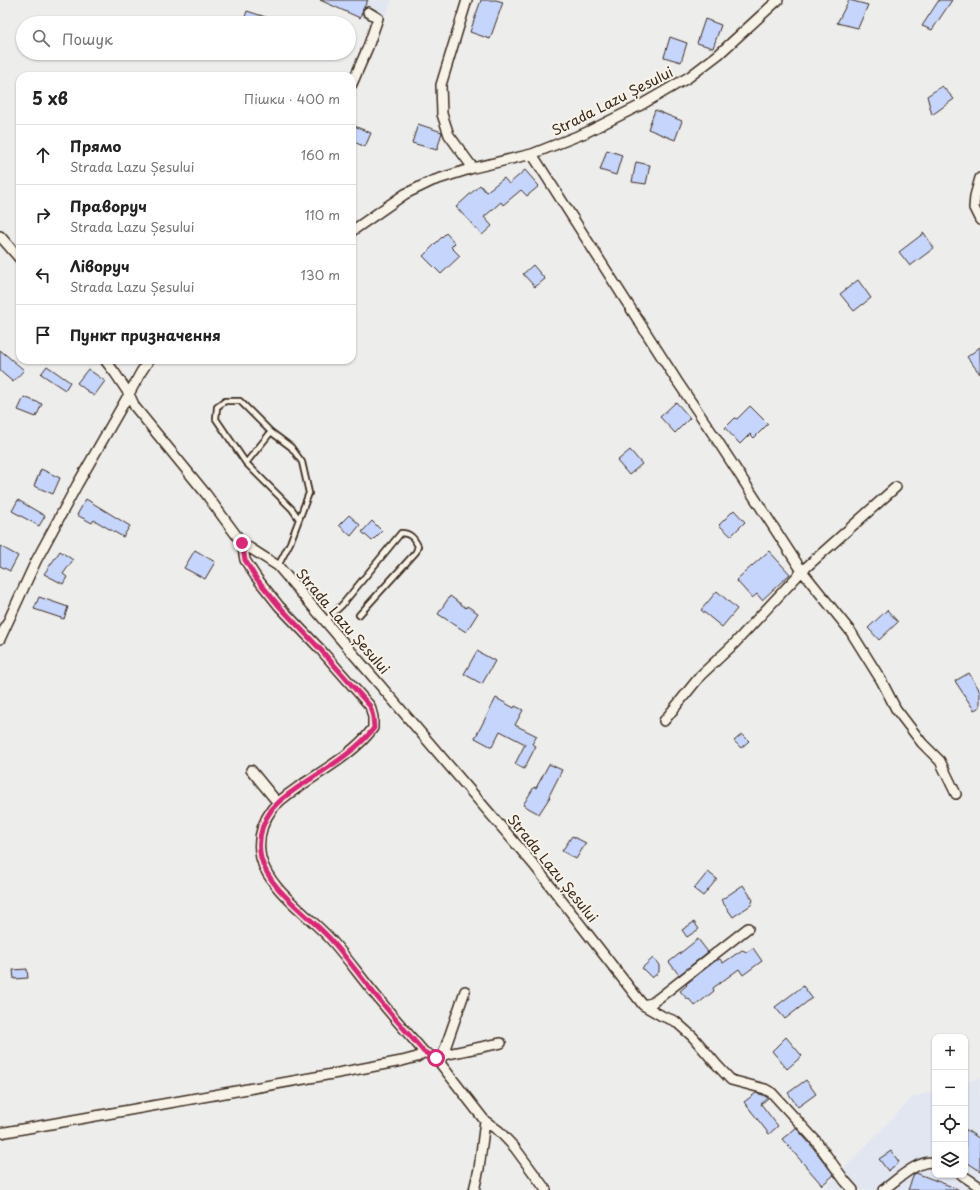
<!DOCTYPE html>
<html lang="uk">
<head>
<meta charset="utf-8">
<style>
  body { margin:0; font-family:"Playpen Sans",sans-serif; background:#f2f2f2; color:#222 }
  .controls { position:absolute; right:12px; bottom:12px; display:grid; overflow:hidden; border-radius:8px; box-shadow:0 1px 3px #0004 }
  .controls button { width:36px; height:36px; display:grid; place-items:center; padding:0; border:0; border-bottom:1px solid #e0e0e0; background:#fff; color:#222; font:20px sans-serif }
  .stop { position:absolute; width:12px; height:12px; margin:-9px; border:3px solid #db2777; border-radius:50%; background:#fff }
  .stop.end { background:#db2777; border-color:#fff; box-shadow:0 1px 4px #0008 }
  .list { margin:0; padding:0; list-style:none }
  h2 { display:flex; justify-content:space-between; align-items:center; height:52px; margin:0; padding:0 16px; font-size:17px }
  h2 small { font-size:13px; font-weight:400; color:#767676 }
  .list li { display:grid; grid-template-columns:26px 1fr auto; gap:12px; align-items:center; box-sizing:border-box; height:60px; padding:0 16px; border-top:1px solid #e0e0e0 }
  .list b { display:block; font-size:15px; white-space:nowrap }
  .list p { margin:0; font-size:13px; white-space:nowrap; color:#767676 }
  .list em { font-size:13px; font-style:normal; color:#767676 }
  .icon { flex:none; width:22px; height:22px; fill:none; stroke:currentColor; stroke-width:2; stroke-linecap:round; stroke-linejoin:round }
  .map { position:relative; flex:none; width:980px; height:1190px; overflow:hidden }
  .search { position:absolute; background:#fff; box-shadow:0 1px 3px #0004; left:16px; top:16px; width:340px; height:44px; display:flex; align-items:center; gap:10px; box-sizing:border-box; padding:0 14px; border-radius:22px; color:#767676; font-size:15px }
  .panel { position:absolute; background:#fff; box-shadow:0 1px 3px #0004; left:16px; top:72px; width:340px; height:292px; border-radius:12px }
  .map>svg:first-child { display:block }
  .built { fill:#e1e6f0 }
  .building { fill:#c6d5fb; stroke:#3b2a1e }
  .lines { fill:none; stroke-linecap:round; stroke-linejoin:round }
  .lane-casing { stroke:#3b2a1e; stroke-width:8 }
  .street-casing { stroke:#3b2a1e; stroke-width:12 }
  .lane { stroke:#f7f3e8; stroke-width:4.5 }
  .street { stroke:#f7f3e8; stroke-width:9 }
  .route { stroke:#db2777; stroke-width:5 }
  .labels { text-anchor:middle; dominant-baseline:central; stroke-width:4; stroke-linejoin:round; paint-order:stroke }
  .street-label { font-size:14px; fill:#3b2a1e; stroke:#f7f3e8 }
</style>
</head>
<body>
<div class="map">
<svg width="980" height="1190" viewBox="0 0 980 1190">
  <rect width="100%" height="100%" fill="#ededec"/>
  <filter id="ink" filterUnits="userSpaceOnUse"><feTurbulence type="fractalNoise" baseFrequency=".025" numOctaves="2"/><feDisplacementMap in="SourceGraphic" scale="8" xChannelSelector="R" yChannelSelector="G"/><feConvolveMatrix kernelMatrix="1 2 1 2 8 2 1 2 1" color-interpolation-filters="sRGB"/></filter>
  <g filter="url(#ink)">
    <path class="built" d="M323,0H392L381,27Z
      M980,1078V1190H823L913,1097L935,1091V1175H965V1082Z"/>
    <path class="building" d="M320,0H368L363,9L360,18Z
      M481,0H496L503,2L490,39L470,32Z
      M849,0L868,5L858,28L837,23Z
      M939,0H952L932,30L922,26Z
      M247,11L278,21L277,23H243Z
      M705,19L721,25L713,48L697,43Z
      M670,37L687,43L681,62L664,57Z
      M942,86L954,99L932,115L927,96Z
      M655,110L682,121L675,140L648,129Z
      M418,124L442,132L437,150L412,143Z
      M352,125L371,133L365,147L352,141Z
      M607,150L622,155L616,175L600,170Z
      M636,162L650,165L646,184L632,182Z
      M525,170L539,186L527,196L521,190L503,205L501,202L484,217L492,226L482,235L456,207L480,185L486,192L504,178L509,184Z
      M446,233L455,243L451,247L460,256L441,274L423,256Z
      M924,233L934,248L910,266L899,252Z
      M533,265L545,279L535,287L523,274Z
      M858,280L871,298L854,311L840,294Z
      M980,347V374L967,357Z
      M0,350L24,370L13,382L0,371Z
      M47,366L70,382L65,390L41,374Z
      M88,369L105,381L94,396L77,383Z
      M24,397L42,404L36,417L18,410Z
      M676,402L690,418L675,433L660,417Z
      M750,406L768,424L754,438L750,434L740,444L725,428L735,418L737,419Z
      M630,450L642,464L629,475L617,461Z
      M41,469L60,478L53,494L34,486Z
      M86,499L130,526L123,537L94,520L92,523L77,515Z
      M18,500L45,516L39,526L12,511Z
      M734,510L745,522L731,536L719,525Z
      M349,515L360,525L351,536L339,525Z
      M372,521L382,531L372,541L362,532Z
      M0,546L18,556L10,571L0,566Z
      M195,550L215,562L205,579L184,568Z
      M60,551L73,560L63,574L67,577L63,584L44,574Z
      M769,551L790,574L762,600L757,594L752,598L736,580Z
      M717,591L737,609L722,627L701,610Z
      M450,596L466,608L467,606L478,613L466,632L438,614Z
      M39,597L68,607L64,619L34,609Z
      M887,610L898,622L879,640L868,628Z
      M477,651L495,661L482,684L464,674Z
      M969,673L980,691V707L974,710L955,681Z
      M496,698L514,708L515,706L523,710L515,725L537,736L532,744L536,746L524,769L515,764L525,744L500,731L492,747L475,738Z
      M742,734L749,741L741,748L734,741Z
      M549,764L562,770L549,796L550,797L539,814L523,805L534,787L536,788Z
      M572,836L586,843L576,859L562,851Z
      M708,872L717,879L703,896L694,889Z
      M743,885L753,900L751,905L733,917L721,900Z
      M694,922L699,929L687,937L682,930Z
      M698,939L708,952L679,975L669,962Z
      M753,948L762,961L743,975L739,969L713,988L714,991L695,1006L689,999L688,1000L680,991L687,985L686,984L715,961L720,959L723,963L742,950L747,952Z
      M653,958L659,965V972L652,978L642,968Z
      M27,969L28,978L14,979L13,970Z
      M803,986L812,998L785,1019L775,1007Z
      M786,1037L802,1056L787,1069L772,1051Z
      M806,1080L816,1094L798,1107L788,1093Z
      M756,1093L763,1095L768,1098L761,1104L778,1126L769,1134L744,1102Z
      M796,1128L811,1145L834,1175L822,1185L782,1139Z
      M965,1129L980,1139V1171L965,1161Z
      M891,1151L899,1162L888,1171L879,1159Z
      M916,1173L958,1189V1190H908L914,1174Z"/>
    <g class="lines">
      <g class="lane-casing">
        <path id="lane" d="M246,463L271,432
          M278,566L290,543L309,493L302,462L291,447L271,432L240,401H225L217,407L216,419L246,463L292,509L299,519
          M325,621L342,605L401,533C410,533 414,538 418,546L416,552L359,615"/>
      </g>
      <g class="street-casing">
        <path id="street" d="M467,0L441,85L442,114L449,135L473,168
          M352,84L368,47L378,18L368,12
          M532,154L677,381L717,440L802,571L734,644L701,675L664,721
          M980,178L975,196L974,208L980,220
          M352,231L405,194L432,181L473,168L532,154L585,133L639,106L689,77L719,54L778,0
          M0,236L20,259
          M149,360L141,372L129,394L135,407L206,494L242,543L278,566L534,865L643,1005L662,1016L675,1021L693,1037L716,1064L731,1080L765,1089L772,1093L816,1141L845,1181L853,1190
          M896,487L802,571L851,632L881,680L896,709L922,743L940,761L956,794
          M242,543L245,560L256,577L279,606L320,649L370,706L373,717V728C357,751 324,770 300,786C290,793 280,799 272,809C262,823 257,840 261,858C269,891 312,917 333,942C346,957 357,972 369,987C387,1010 406,1031 424,1052L436,1058L485,1121L499,1131L515,1148L546,1190
          M0,639L36,561L77,485L129,394L115,373L105,360
          M251,770L278,803
          M643,1005L652,1003L660,997L748,928
          M443,1055L501,1043
          M440,1063L465,991
          M0,1133L338,1073L402,1061L417,1057L424,1052
          M962,1175L980,1187
          M474,1190L479,1169L485,1121
          M883,1190C896,1181 919,1158 935,1163"/>
      </g>
      <use href="#lane" class="lane"/>
      <use href="#street" class="street"/>
    </g>
  </g>
  <g class="lines" filter="url(#ink)">
    <path class="route" d="M242,543L245,560L256,578L279,606L320,649L370,706L373,717L374,728C357,751 324,770 300,786C290,793 280,799 272,809C262,823 257,840 261,858C269,891 312,917 333,942C346,957 357,972 369,987C387,1010 406,1031 424,1052L436,1058"/>
  </g>
  <g class="labels">
    <g class="street-label">
      <text transform="translate(612 101) rotate(-27)">Strada Lazu Șesului</text>
      <text transform="translate(343 621) rotate(49)">Strada Lazu Șesului</text>
      <text transform="translate(553 868) rotate(51)">Strada Lazu Șesului</text>
    </g>
  </g>
</svg>
<div class="controls">
<button>+</button>
<button>−</button>
<button><svg class="icon" aria-label="locate" viewBox="0 0 24 24"><circle cx="12" cy="12" r="6"/><path d="M12 2v4M12 18v4M2 12h4M18 12h4"/></svg></button>
<button><svg class="icon" aria-label="layers" viewBox="0 0 24 24"><path d="M12 4l9 5-9 5-9-5zM3 14l9 5 9-5"/></svg></button>
</div>
<div class="stop" style="left:436px;top:1058px"></div>
<div class="stop end" style="left:242px;top:543px"></div>
<div class="search"><svg class="icon" aria-label="search" viewBox="0 0 24 24"><circle cx="10" cy="10" r="6"/><path d="M15 15l6 6"/></svg>Пошук</div>
<section class="panel">
<h2>5 хв<small>Пішки · 400 m</small></h2>
<ul class="list">
<li><svg class="icon" aria-label="ahead" viewBox="0 0 24 24"><path d="M12 20V5M6 11l6-6 6 6"/></svg><div><b>Прямо</b><p>Strada Lazu Șesului</p></div><em>160 m</em></li>
<li><svg class="icon" aria-label="right" viewBox="0 0 24 24"><path d="M7 20v-9h11M14 6l5 5-5 5"/></svg><div><b>Праворуч</b><p>Strada Lazu Șesului</p></div><em>110 m</em></li>
<li><svg class="icon" aria-label="left" viewBox="0 0 24 24"><path d="M17 20v-9H6M10 6l-5 5 5 5"/></svg><div><b>Ліворуч</b><p>Strada Lazu Șesului</p></div><em>130 m</em></li>
<li><svg class="icon" aria-label="arrive" viewBox="0 0 24 24"><path d="M6 21V4h12l-3 4 3 4H6"/></svg><div><b>Пункт призначення</b></div></li>
</ul>
</section>
</div>
</body>
</html>
